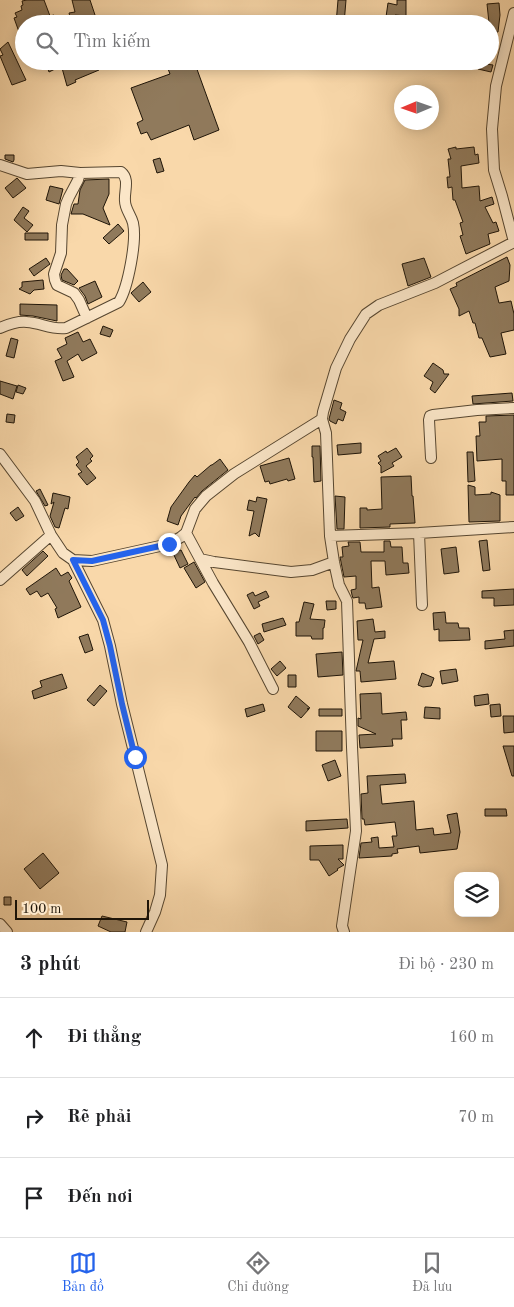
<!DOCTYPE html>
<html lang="vi">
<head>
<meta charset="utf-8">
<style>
  body { margin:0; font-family:"Old Standard TT",serif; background:#f2f2f2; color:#202124 }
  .controls { position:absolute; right:15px; bottom:15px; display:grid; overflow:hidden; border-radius:10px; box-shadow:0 2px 12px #0003 }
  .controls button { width:45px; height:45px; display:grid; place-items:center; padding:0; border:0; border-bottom:1px solid #e0e0e0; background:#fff; color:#202124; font:25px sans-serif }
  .compass { position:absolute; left:394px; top:85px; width:45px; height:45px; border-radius:50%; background:#fff; box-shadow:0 2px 12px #0003; rotate:268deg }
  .scale { position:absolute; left:15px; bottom:12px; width:134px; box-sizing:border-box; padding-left:5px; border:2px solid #1f1508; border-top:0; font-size:14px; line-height:18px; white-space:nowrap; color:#1f1508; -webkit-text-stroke:4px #fbe6c8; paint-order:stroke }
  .stop { position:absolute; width:15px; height:15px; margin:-11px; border:4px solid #2563eb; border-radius:50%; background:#fff }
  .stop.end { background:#2563eb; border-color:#fff; box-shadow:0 1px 5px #0008 }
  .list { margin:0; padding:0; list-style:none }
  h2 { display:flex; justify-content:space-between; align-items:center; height:65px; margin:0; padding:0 20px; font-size:21px }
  h2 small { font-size:16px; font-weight:400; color:#757577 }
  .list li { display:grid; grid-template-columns:32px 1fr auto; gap:15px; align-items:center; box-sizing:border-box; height:80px; padding:0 20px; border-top:1px solid #e0e0e0 }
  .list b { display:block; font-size:19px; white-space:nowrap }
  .list em { font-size:16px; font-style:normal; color:#757577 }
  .icon { flex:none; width:28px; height:28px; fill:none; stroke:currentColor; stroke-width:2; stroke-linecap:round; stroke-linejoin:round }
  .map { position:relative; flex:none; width:514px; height:932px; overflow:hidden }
  .search { position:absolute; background:#fff; box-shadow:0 2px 12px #0003; left:15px; right:15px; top:15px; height:55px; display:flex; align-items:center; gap:12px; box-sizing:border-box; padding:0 18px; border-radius:28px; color:#757577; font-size:19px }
  .sheet { height:305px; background:#fff }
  nav { display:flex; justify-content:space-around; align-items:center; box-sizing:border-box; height:70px; border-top:1px solid #e0e0e0; background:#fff; font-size:14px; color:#757577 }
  nav a { display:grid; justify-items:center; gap:2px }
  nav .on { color:#2563eb }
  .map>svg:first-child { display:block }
  .building { fill:#907a5c; stroke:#1f1508 }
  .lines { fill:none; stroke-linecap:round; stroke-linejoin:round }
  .minor-casing { stroke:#564630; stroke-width:12 }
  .minor { stroke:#fbe6c8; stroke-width:10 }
  .route { stroke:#2563eb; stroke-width:6 }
</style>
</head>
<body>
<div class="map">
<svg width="514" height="932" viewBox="0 0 514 932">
  <rect width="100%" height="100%" fill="#f9d8aa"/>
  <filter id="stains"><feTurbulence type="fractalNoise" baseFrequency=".004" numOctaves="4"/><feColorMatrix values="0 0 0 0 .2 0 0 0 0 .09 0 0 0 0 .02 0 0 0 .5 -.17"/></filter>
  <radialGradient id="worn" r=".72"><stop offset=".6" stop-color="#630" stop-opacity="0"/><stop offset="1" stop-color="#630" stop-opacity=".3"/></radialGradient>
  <path class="building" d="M27,0H44L50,16L54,15L58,24H24V43H23L14,18L17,17L15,13L22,10L21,6L23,5L22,1Z
    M72,0H90L98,24H72L69,13L75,12Z
    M338,0H346L344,24H336Z
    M397,0H406V16L395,15L393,24H385L388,3L397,5Z
    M499,3L500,15L498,32H490L487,4Z
    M8,42L26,80L12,85L0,56L3,55L0,49Z
    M45,61H57L59,67L49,72Z
    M79,61H96L99,70L75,80L76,82L67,86L62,68Z
    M165,61H194L219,130L194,140L189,125L151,140L147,132L141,134L137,123L143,120L131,88L170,74Z
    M479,63L493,65L491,72L478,69Z
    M456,147V149L474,147L475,155L478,154L479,163L461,166L462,188L479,186L480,201L492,197L494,204L485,207L493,223L496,222L499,231L488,234L490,244L466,254L460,236L463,235L460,223L463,222L455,200H453L452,187L448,188L447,177H450L448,159H451L448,149Z
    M5,155H14V160L13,162L5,159Z
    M160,158L164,171L157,173L153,160Z
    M17,178L26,188L13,198L5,188Z
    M109,179V194L103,208L110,225L83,214H71L74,204H78L80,190L85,180Z
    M50,186L63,189L59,204L46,200Z
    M23,207L29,211L24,218L33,225L27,232L14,220Z
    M118,224L124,231L109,244L103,238Z
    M25,233H48V240H25Z
    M507,257L510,265L509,281L495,287L499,303L511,301L514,314V330L501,333L506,354L490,357L482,338H479L475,323H473L469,311L459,316V309L450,289L457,286L456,283Z
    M46,258L50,264L34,276L29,269Z
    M424,258L431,277L408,286L402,264Z
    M64,269H67L78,281L74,285L62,280L61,275Z
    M43,280L44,289L34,290L30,294L19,289L22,287V282Z
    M95,281L102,297L88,304L85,296L79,288Z
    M143,282L151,292L139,302L131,293Z
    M20,304L57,305V321L33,316L20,315Z
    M103,326L113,330L110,337L100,334Z
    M78,332L83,342L90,339L97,353L82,361L78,354L67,361L74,377L63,381L55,361L62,358L57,349L67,344L65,338Z
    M11,338L18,340L14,358L6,356Z
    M433,363L443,370L444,374H449L435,393L430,389L433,382L424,376Z
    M0,381L17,386L13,399L0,394Z
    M18,385L26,388L23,394L16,392Z
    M512,393L513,401L473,404L472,396Z
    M334,400L342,403L340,409L346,412L343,421L338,419L336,424L330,421L329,419Z
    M7,414L15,415L14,423L6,422Z
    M514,415V495H506V481H502V459L477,461L476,436H480L479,422H486V416Z
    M361,443V453L338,455L337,445Z
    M312,446H320L321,481L314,482L313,457H312Z
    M87,448L93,456L90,459L92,461L86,466L96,478L87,485L78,474L82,472L76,465L79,462L76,457Z
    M396,448L402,457L392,463L394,466L381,473V466L378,463L381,461L378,456L386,451L387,453Z
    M467,452H473L475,481L468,482Z
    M289,458L295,479L288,481L287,479L270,484L269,481L265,482L260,466Z
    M220,459L228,470L202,491L196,498L195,497L181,516L178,525L167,521L171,507L189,482L195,475L197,477L211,465H212Z
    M411,476L412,496H413L415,523L390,524V527L360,528V508H367V510L382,509L381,477Z
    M468,485L475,487V495L491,494V492L500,495V521L469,522Z
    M40,489L48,505L45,506L36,491Z
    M53,493L70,497L68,509L65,508L59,528L55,527L50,516L54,502L51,504Z
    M335,496L345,497L344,529H337Z
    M257,497L267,499L259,537L255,533L249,536L254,511L247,510L249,500L256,502Z
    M18,507L24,516L16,521L10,513Z
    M487,540L490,570L483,571L479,541Z
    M384,541H390L391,547H402L403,563H408L409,573L386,575L385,561H371L372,588L379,587L382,607L366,609L365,603H359V597L353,598L352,595L351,590L356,589V576L344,577L340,557H343L342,547L349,546L348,542H360L361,552H384Z
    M456,547L459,572L444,574L441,549Z
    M181,550L188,564L180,568L173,553Z
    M43,551L48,556L27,576L22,570Z
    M194,562L205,582L196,588L184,568Z
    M56,568L61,576L68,572L72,578L69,581L81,607L58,618L55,609L57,608L48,593L41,597L37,591L30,595L26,589Z
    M514,589V605L494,606V598H482V591Z
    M266,591L269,597L258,602L260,606L254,609L247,595L253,592L255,596Z
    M326,601H336V609L327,610Z
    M304,602L314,604L310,619L325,620L324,628H323V639H312L311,636H296V622H299Z
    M445,612L446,623H458L459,628H469L470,640L439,641V629L434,630L433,613Z
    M283,618L286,625L264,632L262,624Z
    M373,619L375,632L385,631V638L374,639L368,663L394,661L396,679L361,682L360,671H356L363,640H358L357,621Z
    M514,630V646L485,649V641L505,639L504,631Z
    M260,633L264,640L258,644L254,636Z
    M88,634L93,650L85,653L79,637Z
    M342,652L343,675L318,677L316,654Z
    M280,661L286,668L277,676L271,669Z
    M456,669L458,681L442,684L440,671Z
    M422,673L434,678L431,686L423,687L418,685Z
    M62,674L67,688L34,699L32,691L42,687L40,681Z
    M288,675H296V687H288Z
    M100,685L107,691L94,706L87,700Z
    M381,693L382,714L406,712L407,720H401L402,739H392L393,746L360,748L359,735L376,734L358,726V718L361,719L360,694Z
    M488,694L489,704L475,706L474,696Z
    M296,696L310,708L307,709H309L301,718L288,707Z
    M263,704L265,711L247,717L245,709Z
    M500,704L501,716L491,717L490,705Z
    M425,707L440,708V719L424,718Z
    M319,709H342V716H319Z
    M503,716H514V732L504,733Z
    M316,731H342V751H316Z
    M503,746H514V776H512Z
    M335,760L341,776L328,781L322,765Z
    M405,774L406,783L380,785L382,804L414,801L416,830L433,828L434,835L451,833L447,815L457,813L460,832L457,849L420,853L419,846L397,849L398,853L392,854V856L359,858L361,843L372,842L371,838L378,837L379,848L394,847L392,836H397L395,822L365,825L364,819H362L361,794L368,793L367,776Z
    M485,809H506L507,816H485Z
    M347,819L348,828L306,831V821Z
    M343,845V859H338L344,865L337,869L338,870L329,876L319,860H310V846Z
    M43,853L59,873L40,889L24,869Z
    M4,897H11V905H4Z
    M102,916L127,922L125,932H111L98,926Z"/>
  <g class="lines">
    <g class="minor-casing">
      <path id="minor" d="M0,165L27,174L61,171L80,173L121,172C130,179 124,191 125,201C125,209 131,215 133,223C137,241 128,287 119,302L66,328C52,330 41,323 27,322C17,321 9,324 0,328
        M80,173L78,180L69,197L66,204L62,225L61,253L54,274L55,280L57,285L74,293L79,300L87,318
        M322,419L326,433L330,536L334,562L339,585L347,601L352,747L356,831L342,926L344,932
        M0,454L35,501L51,535L63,553L73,560L92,561L169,544L181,537L186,533L195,509L206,496L234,474L322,419L323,412L336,368L350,339L366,314L379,305L435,283L514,242L502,196L494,170L492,129L496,86L514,13
        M431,458L429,420L430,416L433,415L477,410L514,408
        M186,533L213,583L249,642L273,689
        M419,533L422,605
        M330,536L419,533L514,527
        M200,559L214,562L291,572L312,570L334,562
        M73,560L103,620L110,646L122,704L162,865L160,895L155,912L146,932
        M0,580L51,535
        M0,924L7,932"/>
    </g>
    <use href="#minor" class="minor"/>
  </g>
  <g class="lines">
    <path class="route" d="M135,757L122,704L110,646L103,620L73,560L92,561L169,544"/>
  </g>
  <rect width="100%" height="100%" filter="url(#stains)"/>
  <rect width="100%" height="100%" fill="url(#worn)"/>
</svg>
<div class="controls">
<button><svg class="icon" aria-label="layers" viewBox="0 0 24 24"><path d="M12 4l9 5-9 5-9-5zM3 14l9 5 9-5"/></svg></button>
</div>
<svg class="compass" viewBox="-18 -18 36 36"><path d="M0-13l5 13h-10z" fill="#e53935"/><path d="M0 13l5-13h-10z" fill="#757577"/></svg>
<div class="scale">100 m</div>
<div class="stop" style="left:135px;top:757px"></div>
<div class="stop end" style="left:169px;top:544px"></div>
<div class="search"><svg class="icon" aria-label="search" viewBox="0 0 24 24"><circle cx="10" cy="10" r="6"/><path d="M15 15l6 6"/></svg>Tìm kiếm</div>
</div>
<section class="sheet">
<h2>3 phút<small>Đi bộ · 230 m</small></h2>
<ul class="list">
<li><svg class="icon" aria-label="ahead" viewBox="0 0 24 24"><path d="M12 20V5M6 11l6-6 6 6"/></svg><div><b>Đi thẳng</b></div><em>160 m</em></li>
<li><svg class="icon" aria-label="right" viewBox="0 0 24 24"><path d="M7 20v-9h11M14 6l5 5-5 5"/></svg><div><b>Rẽ phải</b></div><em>70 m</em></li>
<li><svg class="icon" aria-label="arrive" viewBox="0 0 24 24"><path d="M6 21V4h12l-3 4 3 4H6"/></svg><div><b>Đến nơi</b></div></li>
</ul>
</section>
<nav>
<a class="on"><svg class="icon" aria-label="map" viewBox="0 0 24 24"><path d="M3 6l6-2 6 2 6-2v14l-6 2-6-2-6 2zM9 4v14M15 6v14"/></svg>Bản đồ</a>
<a><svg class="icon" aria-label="directions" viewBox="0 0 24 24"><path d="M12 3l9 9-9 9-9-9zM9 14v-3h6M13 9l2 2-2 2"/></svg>Chỉ đường</a>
<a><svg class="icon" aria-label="saved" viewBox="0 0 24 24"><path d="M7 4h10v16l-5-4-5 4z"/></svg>Đã lưu</a>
</nav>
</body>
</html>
